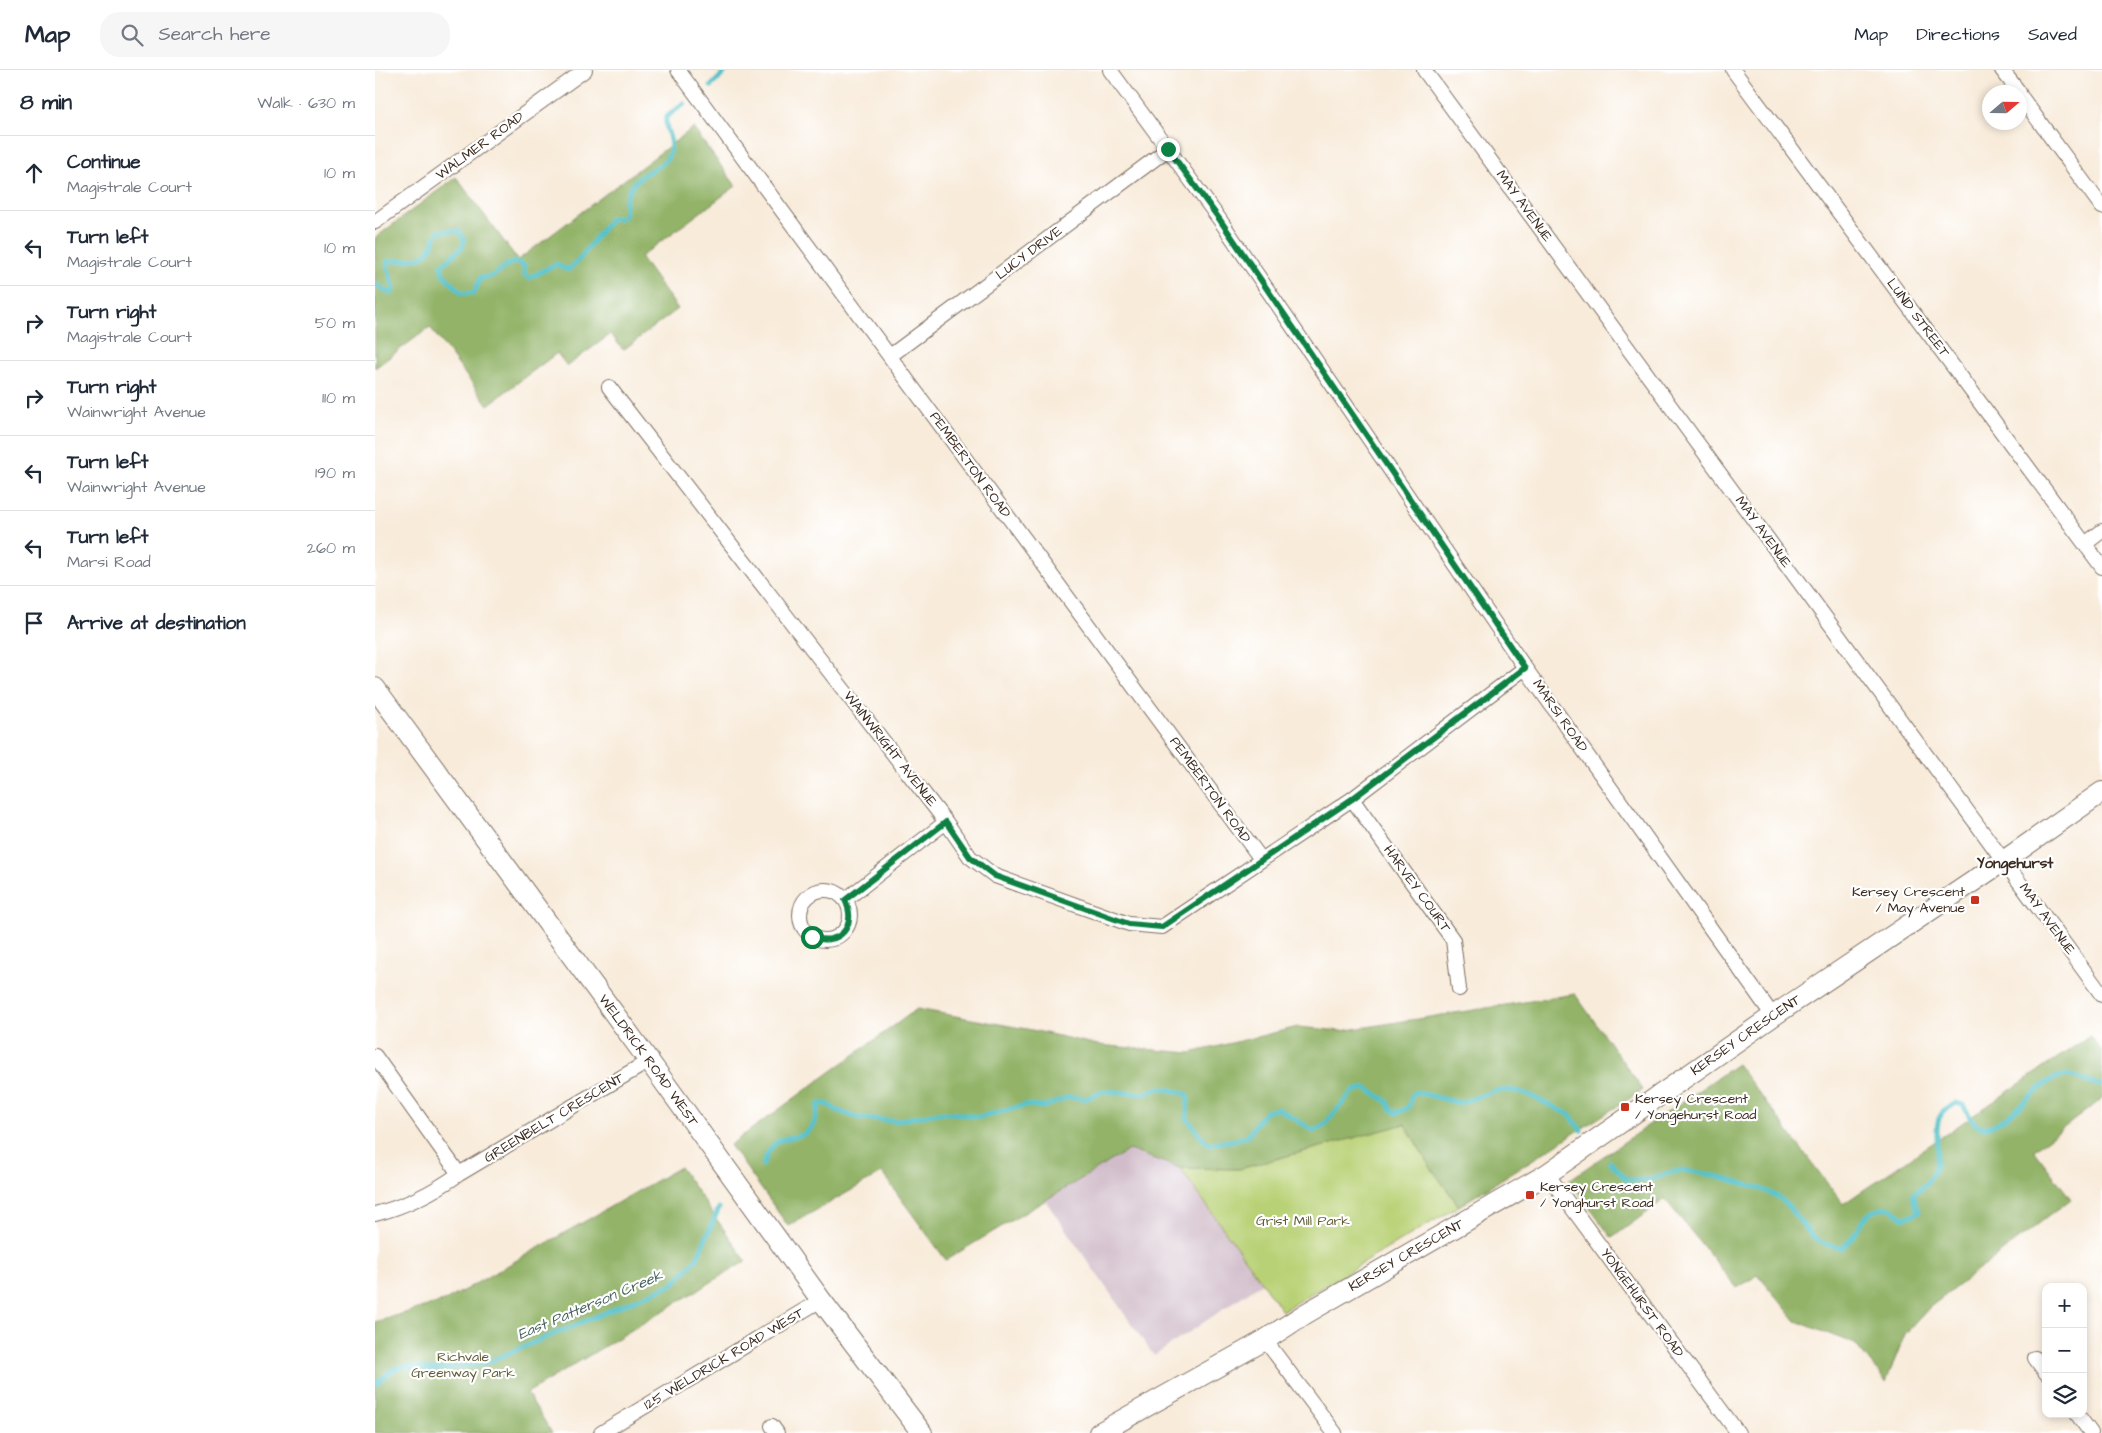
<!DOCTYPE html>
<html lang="en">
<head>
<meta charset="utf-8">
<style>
  body { margin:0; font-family:"Architects Daughter",sans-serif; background:#f6f6f7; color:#1f2937 }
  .controls { position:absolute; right:15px; bottom:15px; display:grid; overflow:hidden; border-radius:10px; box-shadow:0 2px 8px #0003 }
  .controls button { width:45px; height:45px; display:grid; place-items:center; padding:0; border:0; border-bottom:1px solid #e0e1e3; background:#fff; color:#1f2937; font:25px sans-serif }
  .compass { position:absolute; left:1607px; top:15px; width:45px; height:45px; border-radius:50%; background:#fff; box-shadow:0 2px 8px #0003; rotate:70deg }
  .stop { position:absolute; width:15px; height:15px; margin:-11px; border:4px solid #0b8043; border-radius:50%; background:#fff }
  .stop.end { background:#0b8043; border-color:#fff; box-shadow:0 1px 5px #0008 }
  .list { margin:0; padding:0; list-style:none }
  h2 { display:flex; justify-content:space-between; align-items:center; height:65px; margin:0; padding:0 20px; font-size:21px }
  h2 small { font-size:16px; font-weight:400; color:#747a83 }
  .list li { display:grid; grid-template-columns:32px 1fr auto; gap:15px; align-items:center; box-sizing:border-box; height:75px; padding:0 20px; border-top:1px solid #e0e1e3 }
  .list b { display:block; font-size:19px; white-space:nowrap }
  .list p { margin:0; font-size:16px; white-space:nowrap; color:#747a83 }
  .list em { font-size:16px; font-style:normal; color:#747a83 }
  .icon { flex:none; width:28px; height:28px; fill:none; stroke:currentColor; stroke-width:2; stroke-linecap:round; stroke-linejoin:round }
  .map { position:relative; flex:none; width:1727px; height:1363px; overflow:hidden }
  header { display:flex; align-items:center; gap:30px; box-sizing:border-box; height:70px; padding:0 25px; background:#fff; border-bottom:1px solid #e0e1e3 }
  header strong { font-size:24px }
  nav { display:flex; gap:28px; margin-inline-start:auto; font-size:18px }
  .search { width:350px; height:45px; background:#f6f6f7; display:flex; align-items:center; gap:12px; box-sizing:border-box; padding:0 18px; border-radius:20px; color:#747a83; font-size:19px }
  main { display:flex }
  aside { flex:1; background:#fff }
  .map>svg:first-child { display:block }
  .industrial { fill:#d1bdca }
  .green { fill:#b9d176; stroke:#7a7e4a }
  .forest { fill:#92b367; stroke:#666e42 }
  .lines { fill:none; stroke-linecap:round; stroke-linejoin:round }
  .stream { stroke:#53c1c9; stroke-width:5 }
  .street-casing { stroke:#7d6e60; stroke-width:16 }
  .secondary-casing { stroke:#7d6e60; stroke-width:22 }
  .street { stroke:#fff; stroke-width:14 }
  .secondary { stroke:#fff; stroke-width:20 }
  .route { stroke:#0b8043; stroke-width:6 }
  .poi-dot { fill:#c8321e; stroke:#fff; stroke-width:2 }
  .labels { text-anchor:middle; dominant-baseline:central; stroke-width:4.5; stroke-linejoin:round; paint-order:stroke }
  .street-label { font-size:14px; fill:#3b2a1e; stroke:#fff }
  .poi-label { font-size:14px; fill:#3b2a1e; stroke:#fff; text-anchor:start }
  .park-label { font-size:14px; fill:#615c38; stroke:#fff }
  .neighbourhood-label { font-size:15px; font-weight:bold; fill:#3b2a1e; stroke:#fff }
  .water-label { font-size:15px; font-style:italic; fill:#435f5a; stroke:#fff }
</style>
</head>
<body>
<header>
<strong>Map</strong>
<div class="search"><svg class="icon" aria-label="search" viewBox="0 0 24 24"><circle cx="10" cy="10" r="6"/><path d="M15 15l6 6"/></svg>Search here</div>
<nav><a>Map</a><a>Directions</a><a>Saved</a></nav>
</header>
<main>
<aside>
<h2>8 min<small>Walk · 630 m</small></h2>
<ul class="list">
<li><svg class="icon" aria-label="ahead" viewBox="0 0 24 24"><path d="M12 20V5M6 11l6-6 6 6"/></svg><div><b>Continue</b><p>Magistrale Court</p></div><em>10 m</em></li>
<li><svg class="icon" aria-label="left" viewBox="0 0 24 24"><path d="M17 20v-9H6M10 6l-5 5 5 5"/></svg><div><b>Turn left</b><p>Magistrale Court</p></div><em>10 m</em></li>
<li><svg class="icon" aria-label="right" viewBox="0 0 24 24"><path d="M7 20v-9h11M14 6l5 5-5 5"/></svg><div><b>Turn right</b><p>Magistrale Court</p></div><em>50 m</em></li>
<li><svg class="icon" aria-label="right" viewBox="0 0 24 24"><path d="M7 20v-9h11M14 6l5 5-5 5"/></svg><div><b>Turn right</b><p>Wainwright Avenue</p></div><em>110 m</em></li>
<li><svg class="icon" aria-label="left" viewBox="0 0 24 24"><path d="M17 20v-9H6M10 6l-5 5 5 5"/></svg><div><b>Turn left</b><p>Wainwright Avenue</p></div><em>190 m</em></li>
<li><svg class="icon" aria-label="left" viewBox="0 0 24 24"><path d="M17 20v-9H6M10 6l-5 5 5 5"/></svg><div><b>Turn left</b><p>Marsi Road</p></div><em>260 m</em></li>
<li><svg class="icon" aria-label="arrive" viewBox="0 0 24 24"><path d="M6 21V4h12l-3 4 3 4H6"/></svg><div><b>Arrive at destination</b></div></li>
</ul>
</aside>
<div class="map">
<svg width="1727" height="1363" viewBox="0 0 1727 1363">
  <rect width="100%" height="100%" fill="#fff"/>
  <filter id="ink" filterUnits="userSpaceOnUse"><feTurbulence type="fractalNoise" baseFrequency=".02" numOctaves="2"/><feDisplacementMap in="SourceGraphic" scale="10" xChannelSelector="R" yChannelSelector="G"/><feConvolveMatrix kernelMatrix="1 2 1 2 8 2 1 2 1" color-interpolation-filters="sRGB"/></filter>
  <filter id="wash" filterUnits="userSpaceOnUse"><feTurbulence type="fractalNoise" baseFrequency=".0096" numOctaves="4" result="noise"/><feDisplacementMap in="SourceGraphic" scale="20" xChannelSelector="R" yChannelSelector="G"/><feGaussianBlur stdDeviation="1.12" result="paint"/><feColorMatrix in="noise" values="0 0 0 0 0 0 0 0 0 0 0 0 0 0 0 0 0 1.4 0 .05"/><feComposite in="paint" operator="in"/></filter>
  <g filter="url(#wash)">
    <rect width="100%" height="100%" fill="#f8ebda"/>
    <path class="industrial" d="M754,1080L805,1098L887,1213L779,1286L670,1130Z"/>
    <path class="green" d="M1030,1054L1054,1095L1084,1136L907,1241L805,1098L864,1099Z"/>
    <path class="forest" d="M318,58L361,116L265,187L303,239L248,280L236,264L192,296L182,283L113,335L55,257L0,298V168L81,107L143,190Z
      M1200,924L1268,1020L1084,1136L1054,1095L1030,1054L864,1099L805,1098L754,1080L571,1190L507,1103L413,1156L355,1075L542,939L657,960L723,975L815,983L923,957L966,961Z
      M1715,966L1727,981V1029L1659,1080L1696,1129L1555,1237L1530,1264L1511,1312L1480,1274L1421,1251L1383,1205L1362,1218L1290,1129L1237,1168L1194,1110L1362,994L1468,1134Z
      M305,1097L371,1191L152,1323L177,1363H0V1252L72,1230Z"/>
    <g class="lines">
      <path class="stream" d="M336,16L352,0
        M0,214L16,224L19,219L12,195L13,191C26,190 48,192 55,179C59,173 59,167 64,161H84L89,169L88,176L66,196L68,204L87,223H99L106,207C126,211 130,183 150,196C148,202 148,205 154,208L181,194L193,200L204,190L236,148L243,149L250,145C248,123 258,110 276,100C283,97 291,93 294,85C300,70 289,61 291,47L309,34
        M1235,1092L1251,1109C1257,1110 1264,1111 1270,1110C1281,1109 1291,1102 1303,1101C1320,1099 1391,1117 1404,1128C1429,1148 1430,1174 1467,1178C1490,1160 1483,1137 1517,1138L1528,1148L1537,1146L1544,1141L1540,1135L1538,1124C1580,1099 1551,1061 1568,1042C1572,1039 1577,1036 1581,1033L1588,1035C1592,1041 1596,1050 1601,1054C1619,1070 1660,1019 1676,1010C1699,998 1708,1015 1727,1015
        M388,1095C401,1054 422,1077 437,1057C441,1052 442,1041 444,1034H452L463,1041L484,1048L520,1051L563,1043H579L604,1047L651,1035L669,1037L694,1027L710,1029L729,1021L770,1024L784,1018L806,1022L813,1025L812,1049C821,1057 824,1067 834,1074L861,1070L874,1065L881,1053L892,1041L904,1039L939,1061L949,1055L978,1021L990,1018L1012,1031L1016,1039L1022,1043L1034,1037L1037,1025L1041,1022L1085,1033L1120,1021L1136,1020L1152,1024L1195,1045L1206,1060
        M0,1315L13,1303L23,1297H43L55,1300L108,1294L298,1214L321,1190L344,1138"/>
    </g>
  </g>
  <g filter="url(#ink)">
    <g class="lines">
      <g class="street-casing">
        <path id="street" d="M303,0L886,789
          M735,0L845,150L1150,598L1398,946
          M1049,0L1727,925
          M1358,0L1727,497
          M1627,0L1644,22
          M1644,24L1727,137
          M0,152L210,0
          M515,286L793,79
          M234,317L571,752L595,787L620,806L754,854L787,857L977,729L1150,598
          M1710,474L1727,461
          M977,729L1078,870L1084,919
          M425 845a25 25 0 1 1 50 0a25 25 0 1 1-50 0Z
          M470,830L571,752
          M0,986L84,1104
          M1172,1104L1363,1363
          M0,1144C31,1136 59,1122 84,1104L274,991
          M890,1270L960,1363
          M1660,1288L1671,1303
          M1702,1344L1716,1363
          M397,1356L402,1363
          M226,1363L446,1230"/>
      </g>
      <g class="secondary-casing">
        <g id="secondary">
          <path id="s1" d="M0,618L274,991L446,1230L547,1363"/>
          <path id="s2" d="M724,1363L890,1270L930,1244L1172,1104L1398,946L1630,790L1727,722"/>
        </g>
      </g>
      <use href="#street" class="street"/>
      <use href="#secondary" class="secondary"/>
    </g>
  </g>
  <g class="lines" filter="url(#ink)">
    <path class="route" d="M437,867C464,877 483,856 470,830L571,752L595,787L620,806L754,854L787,857L977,729L1150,598L845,150L793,79"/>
  </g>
  <g class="poi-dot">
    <rect x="1595" y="825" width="10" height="10" rx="2.5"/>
    <rect x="1245" y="1032" width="10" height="10" rx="2.5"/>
    <rect x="1150" y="1120" width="10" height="10" rx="2.5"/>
  </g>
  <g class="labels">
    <g class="street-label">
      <text transform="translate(105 76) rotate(-36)">WALMER ROAD</text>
      <text transform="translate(1149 136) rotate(54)">MAY AVENUE</text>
      <text transform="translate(654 183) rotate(-37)">LUCY DRIVE</text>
      <text transform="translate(1543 248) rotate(53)">LUND STREET</text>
      <text transform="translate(595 395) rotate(54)">PEMBERTON ROAD</text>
      <text transform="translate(1388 462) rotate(54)">MAY AVENUE</text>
      <text transform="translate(1185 646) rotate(55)">MARSI ROAD</text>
      <text transform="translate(515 679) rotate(52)">WAINWRIGHT AVENUE</text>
      <text transform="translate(835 720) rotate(54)">PEMBERTON ROAD</text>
      <text transform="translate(1042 819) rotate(54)">HARVEY COURT</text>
      <text transform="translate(1672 849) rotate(54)">MAY AVENUE</text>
      <text stroke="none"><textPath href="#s2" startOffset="760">KERSEY CRESCENT</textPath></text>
      <text stroke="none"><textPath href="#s1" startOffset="462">WELDRICK ROAD WEST</textPath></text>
      <text transform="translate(179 1048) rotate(-31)">GREENBELT CRESCENT</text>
      <text stroke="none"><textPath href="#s2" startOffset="355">KERSEY CRESCENT</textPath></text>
      <text transform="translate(1267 1233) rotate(54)">YONGEHURST ROAD</text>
      <text transform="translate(349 1289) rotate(-31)">125 WELDRICK ROAD WEST</text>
    </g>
    <g class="poi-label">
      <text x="1590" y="822" text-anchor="end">Kersey Crescent<tspan x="1590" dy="16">/ May Avenue</tspan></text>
      <text x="1260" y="1029">Kersey Crescent<tspan x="1260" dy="16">/ Yongehurst Road</tspan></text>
      <text x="1165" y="1117">Kersey Crescent<tspan x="1165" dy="16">/ Yonghurst Road</tspan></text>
    </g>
    <g class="park-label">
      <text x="928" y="1151">Grist Mill Park</text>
      <text x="88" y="1287">Richvale<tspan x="88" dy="16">Greenway Park</tspan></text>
    </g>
    <g class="neighbourhood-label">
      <text x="1640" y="793">Yongehurst</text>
    </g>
    <g class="water-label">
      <text transform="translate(215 1235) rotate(-23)">East Patterson Creek</text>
    </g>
  </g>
</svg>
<div class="controls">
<button>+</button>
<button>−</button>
<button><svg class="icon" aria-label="layers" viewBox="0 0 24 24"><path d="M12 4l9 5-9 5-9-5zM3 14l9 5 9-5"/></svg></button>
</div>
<svg class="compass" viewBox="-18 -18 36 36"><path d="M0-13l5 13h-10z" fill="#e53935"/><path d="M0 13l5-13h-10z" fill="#747a83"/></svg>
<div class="stop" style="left:437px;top:867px"></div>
<div class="stop end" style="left:793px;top:79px"></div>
</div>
</main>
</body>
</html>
